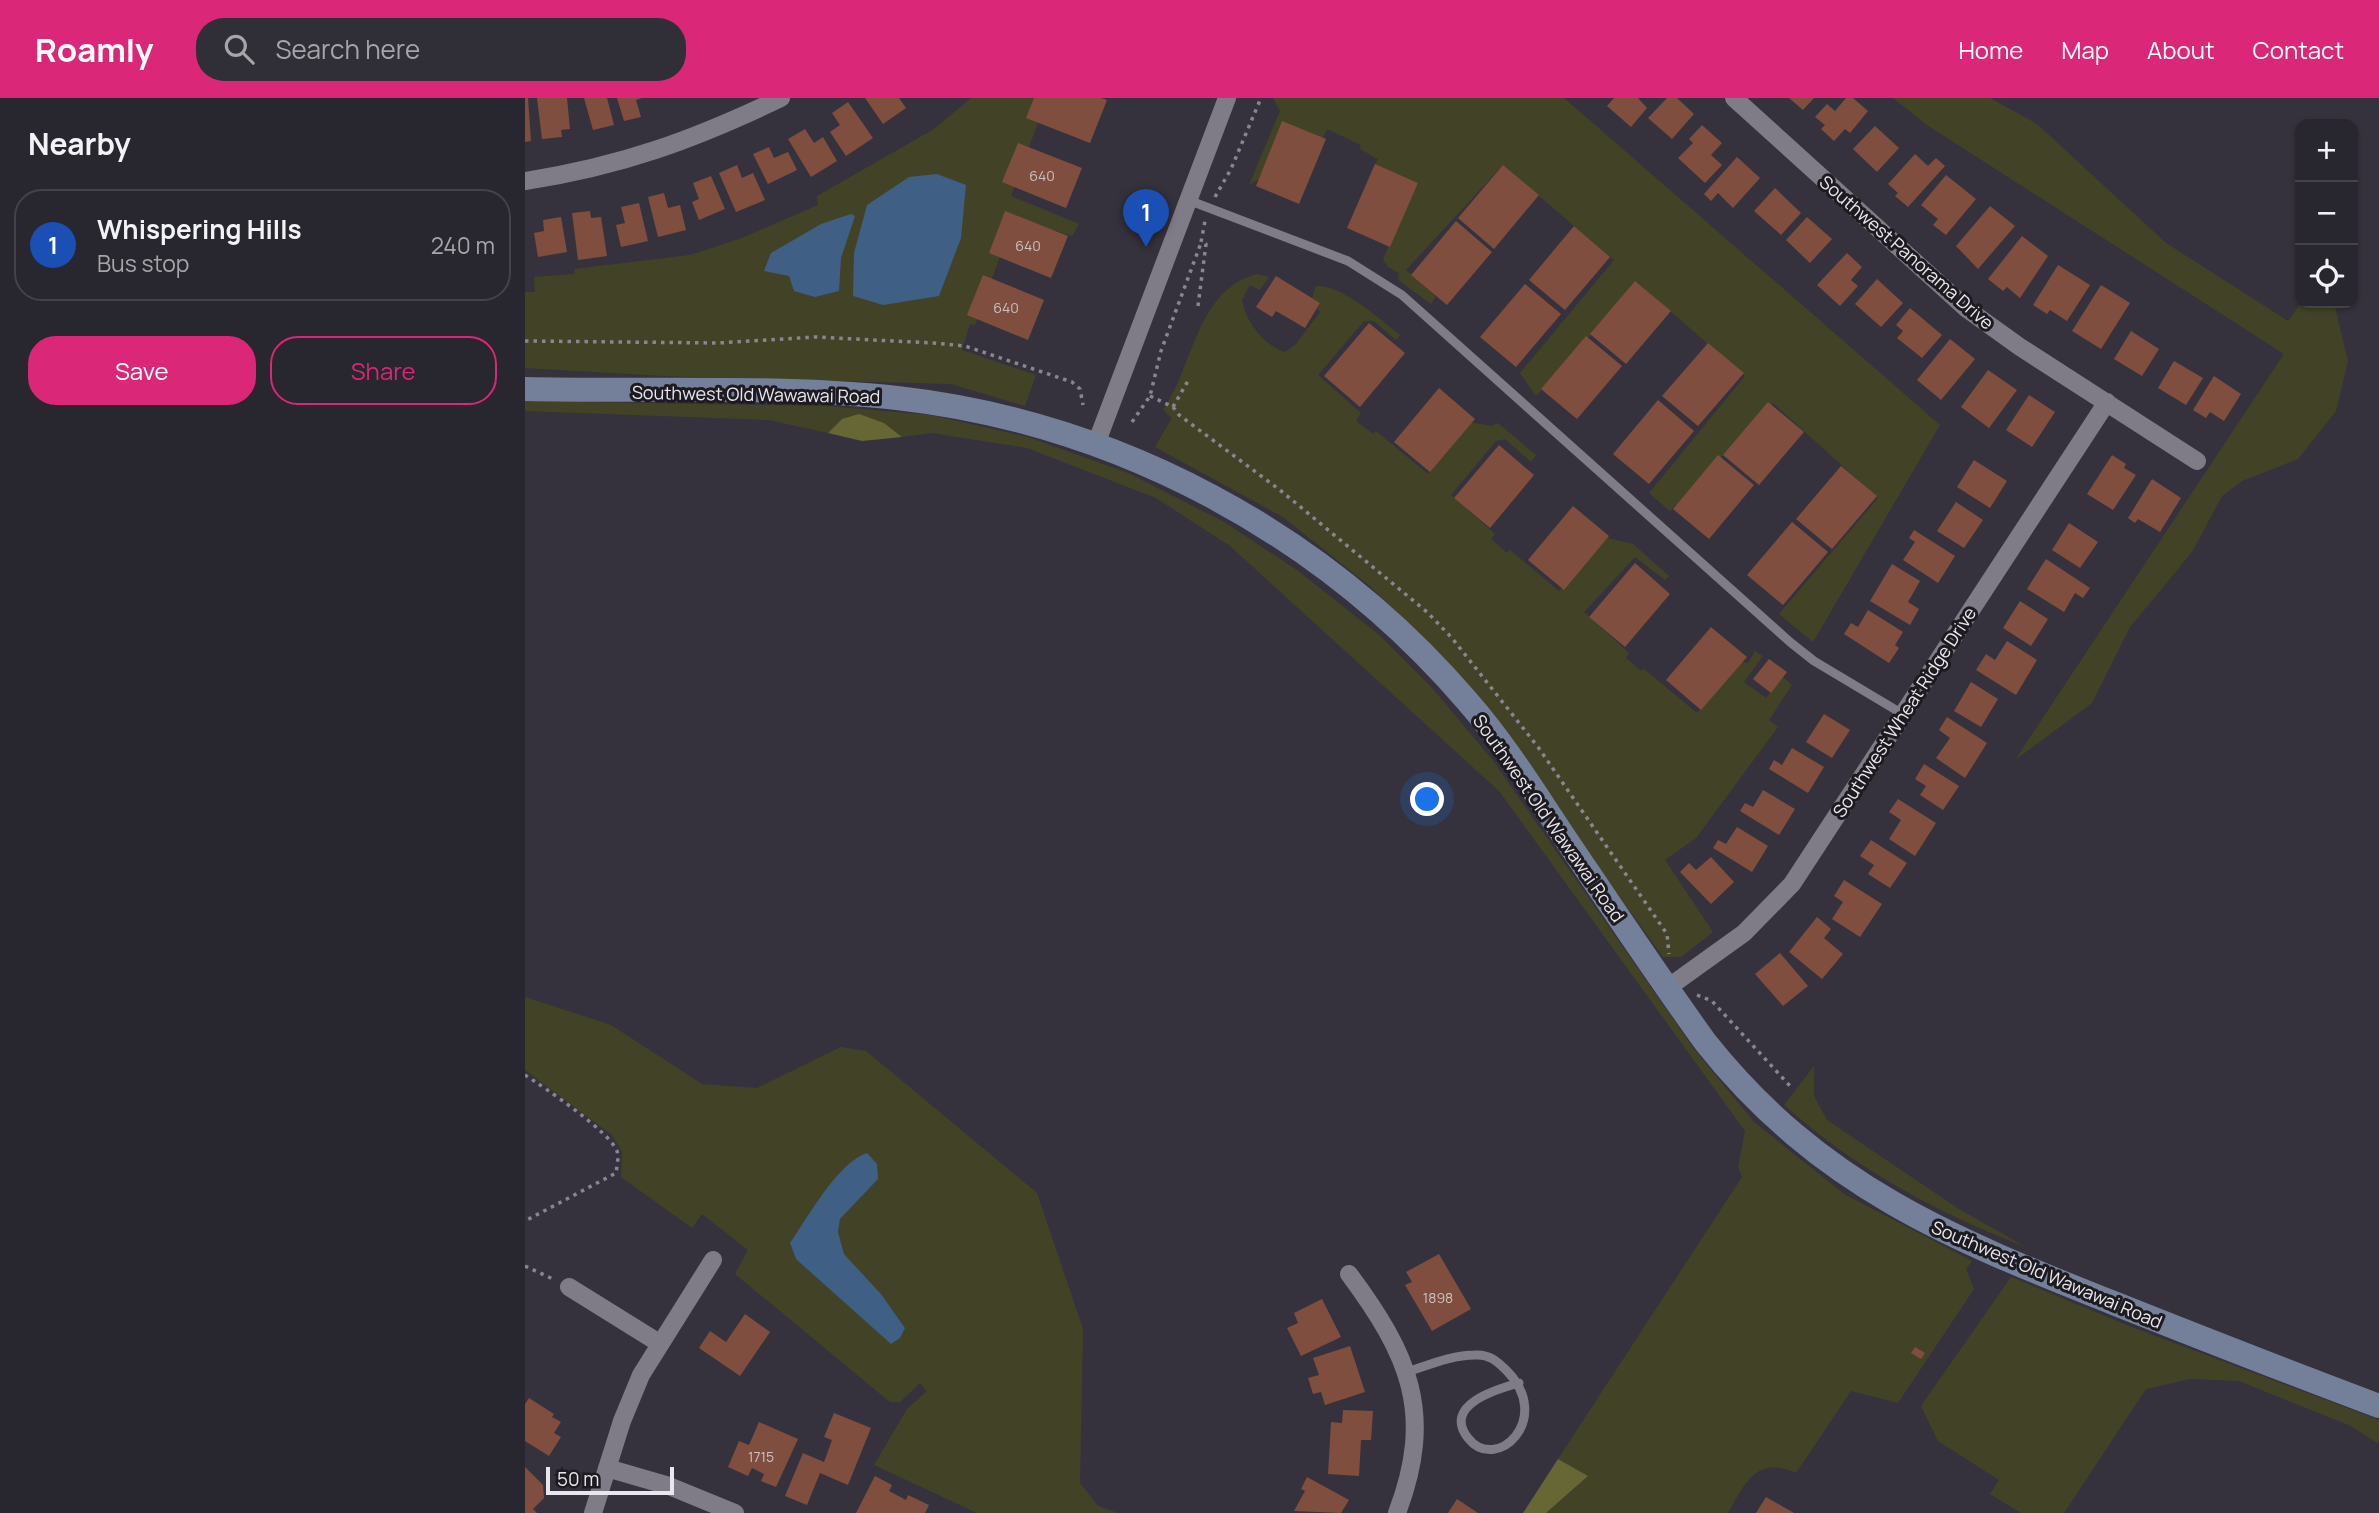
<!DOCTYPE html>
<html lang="en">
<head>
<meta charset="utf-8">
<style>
  body { margin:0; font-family:Manrope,sans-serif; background:#302e36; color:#f1f3f6 }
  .controls { position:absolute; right:21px; top:21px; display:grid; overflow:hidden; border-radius:14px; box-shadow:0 2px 5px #0004 }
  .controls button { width:63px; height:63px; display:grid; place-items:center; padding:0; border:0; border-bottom:2px solid #44434a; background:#28262e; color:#f1f3f6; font:35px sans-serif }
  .scale { position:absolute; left:21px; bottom:18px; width:128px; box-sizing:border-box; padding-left:7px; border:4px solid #e9e7ee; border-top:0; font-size:19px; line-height:24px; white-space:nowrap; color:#e9e7ee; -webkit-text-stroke:5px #1d1b20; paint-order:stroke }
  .you { position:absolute; left:903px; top:702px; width:24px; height:24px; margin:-18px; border:5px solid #fff; border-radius:50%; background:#1a73e8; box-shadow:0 0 0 10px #1a73e833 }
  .badge { display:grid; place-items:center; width:46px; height:46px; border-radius:50%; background:#db2777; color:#fff; font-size:23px; font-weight:700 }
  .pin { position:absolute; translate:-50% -58px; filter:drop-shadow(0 2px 4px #0008) }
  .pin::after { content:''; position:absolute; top:37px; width:24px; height:21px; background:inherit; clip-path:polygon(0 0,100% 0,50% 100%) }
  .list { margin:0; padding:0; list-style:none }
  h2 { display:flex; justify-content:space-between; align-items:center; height:91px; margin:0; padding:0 28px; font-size:30px }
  h2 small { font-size:23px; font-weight:400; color:#a5a5aa }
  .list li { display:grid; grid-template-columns:46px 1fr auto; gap:21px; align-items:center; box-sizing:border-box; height:112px; margin:0 14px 14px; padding:0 14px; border:2px solid #44434a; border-radius:28px }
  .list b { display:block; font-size:26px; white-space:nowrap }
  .list p { margin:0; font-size:23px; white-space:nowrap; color:#a5a5aa }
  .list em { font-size:23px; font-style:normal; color:#a5a5aa }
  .actions { display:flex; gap:14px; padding:21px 28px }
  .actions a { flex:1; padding:16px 0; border:2px solid #db2777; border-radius:28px; text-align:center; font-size:24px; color:#db2777 }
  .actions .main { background:#db2777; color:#fff }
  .icon { flex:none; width:38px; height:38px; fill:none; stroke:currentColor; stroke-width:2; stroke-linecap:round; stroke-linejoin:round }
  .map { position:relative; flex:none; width:1854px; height:1415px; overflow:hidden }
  header { display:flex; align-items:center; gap:42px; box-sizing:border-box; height:98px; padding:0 35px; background:#db2777; color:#fff }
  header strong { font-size:33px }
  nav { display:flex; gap:38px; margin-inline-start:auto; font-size:24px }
  .search { width:490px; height:63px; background:#302e36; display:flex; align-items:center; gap:18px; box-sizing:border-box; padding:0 24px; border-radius:28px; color:#a5a5aa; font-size:26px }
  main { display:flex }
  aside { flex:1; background:#28262e }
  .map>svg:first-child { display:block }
  .green { fill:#424326; fill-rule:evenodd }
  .forest { fill:#666735 }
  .water { fill:#3f5f85 }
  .building { fill:#7f4e3e }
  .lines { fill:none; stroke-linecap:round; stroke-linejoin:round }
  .path { stroke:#89868f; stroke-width:3.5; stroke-dasharray:3.5 5; stroke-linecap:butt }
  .service { stroke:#807c87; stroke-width:9 }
  .minor { stroke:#807c87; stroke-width:18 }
  .secondary { stroke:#74809a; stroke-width:24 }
  .labels { text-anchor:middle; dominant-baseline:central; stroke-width:6; stroke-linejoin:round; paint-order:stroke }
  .number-label { font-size:14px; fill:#cec1c2 }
  .street-label { font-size:18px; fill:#e9e7ee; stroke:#1d1b20 }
</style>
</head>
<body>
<header>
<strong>Roamly</strong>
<div class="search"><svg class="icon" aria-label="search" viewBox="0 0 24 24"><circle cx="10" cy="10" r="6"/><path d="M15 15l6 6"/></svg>Search here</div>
<nav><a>Home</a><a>Map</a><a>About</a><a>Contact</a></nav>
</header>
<main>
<aside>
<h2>Nearby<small></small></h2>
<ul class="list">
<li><span class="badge" style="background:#1a4fb4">1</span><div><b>Whispering Hills</b><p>Bus stop</p></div><em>240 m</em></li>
</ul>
<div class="actions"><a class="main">Save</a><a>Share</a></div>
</aside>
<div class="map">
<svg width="1854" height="1415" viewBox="0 0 1854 1415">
  <rect width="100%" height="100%" fill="#36323d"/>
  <path class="green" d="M446,0H522L486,98L554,126L547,138L489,120L450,227L445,226L437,252L511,277L500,308L426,286L139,278L0,270V194H10L9,179L50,176L49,171L165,157L217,140L293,107L292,98L409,31Z
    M748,0H1039L1415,327L1288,544L1254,516L1353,400L1248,305L1145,413L1124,395L1220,278L1113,185L1011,298L995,275L1089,162L978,67L881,172L911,198L906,206L873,182L874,175L863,169L858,161L893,85L850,66L853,61L835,51L836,47L802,31L798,40L755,29L734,81L724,87L755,13Z
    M1368,0H1465L1512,26L1641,145L1763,223L1776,205H1809L1823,263L1811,313L1773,361L1717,383L1697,398L1667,454L1605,529L1567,605L1490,662L1759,256L1402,27Z
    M732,176L744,179L735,192L725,187L717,202C721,223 738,248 760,254L771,246L795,214L792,211L795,205L787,200L791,188C816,186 856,222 875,237L871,242L849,223H839L793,277L836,315L831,323L848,336L851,333L903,376L944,324L967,328L973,325L1011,357L1006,364L980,341L971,343L926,397L970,436L966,441L982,455L985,452L1034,493L1078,439L1108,446L1144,478L1140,482L1110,459L1059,514L1104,555L1101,560L1116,573L1119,571L1172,615L1215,564L1223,565L1230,553L1238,558L1219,584L1241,600L1258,579L1267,587L1244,622L1253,629L1171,740L1140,762L1188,834L1156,859H1138L941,585L846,489L758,419L630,349L647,320L638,312C669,268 671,192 732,176Z
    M0,303L300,308L406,317L503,339L603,375L701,425L773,473L853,536L907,590L969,664L1169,951L1229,1024L1319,1096L1447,1163L1441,1171L1449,1191L1373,1305L1326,1293L1271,1375C1232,1357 1220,1385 1203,1415H1021L1063,1378L1033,1361L1217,1079L1213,1069L1220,1033L974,693L705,448L631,400L502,350L406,335L377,339L359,325L317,321L303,335L244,322L0,313Z
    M0,899L86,927L177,986L232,990L316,949L341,953L512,1095L558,1231L555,1385L573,1408L593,1415H452L349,1367L382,1311L402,1293L395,1285L375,1304H365L210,1176L223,1152L177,1116L167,1130L96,1079L97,1054L87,1037L0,972ZM310,1081H353L315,1121L313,1134L319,1156L356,1196L380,1230L271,1161L265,1145Z
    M1289,968V998L1302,1022L1434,1111L1501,1149C1412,1115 1331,1071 1259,1007Z
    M1486,1179L1604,1228L1854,1322V1346L1826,1328L1714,1283L1665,1281L1621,1291L1539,1415H1496L1465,1396L1474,1382L1413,1343L1396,1308Z"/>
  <path class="forest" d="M334,316L359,325L377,339L337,343L303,335L317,321Z
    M1033,1361L1063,1378L1021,1415H998Z"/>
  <path class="water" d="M412,76L441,87L436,140L414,198L358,207L328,198L329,155L342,107L384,79Z
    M326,116L330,118L316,160L314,193L290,199L269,193L264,178L239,173L246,155L296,126Z
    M342,1055L352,1066L353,1081L315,1121L313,1134L319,1156L356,1196L380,1230L375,1240L366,1246L271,1161L265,1145C283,1119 313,1064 342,1055Z"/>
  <path class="building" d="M0,0H3L6,43L0,44Z
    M12,0H42L45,31L36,32L37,39L17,41Z
    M59,0H82L89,27L68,32Z
    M92,0H117L111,2L116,19L99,23Z
    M340,0H374L381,10L358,26Z
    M509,0H576L582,2L565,45L501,20Z
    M1089,0H1113L1122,10L1106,29L1082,8Z
    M1142,0H1152L1169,16L1147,41L1123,20Z
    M1264,0H1289L1278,12Z
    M1321,0H1328L1343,13L1325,35L1320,31L1309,43L1296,31L1300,27L1290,19L1302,6L1310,13Z
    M323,4L348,40L321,58L305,34L315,27L307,15Z
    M757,23L801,41L774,106L731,88Z
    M1177,27L1197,45L1186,57L1197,67L1180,85L1153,60L1168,45L1164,41Z
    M1350,28L1374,50L1352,74L1328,51Z
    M280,31L289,45L298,39L312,63L286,79L263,41Z
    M493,45L557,70L541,110L477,84Z
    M244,49L249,60L263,54L272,72L243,86L228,56Z
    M1390,56L1403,68L1411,60L1420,68L1383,109L1370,98L1373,95L1363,86Z
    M1212,59L1235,80L1208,110L1193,95L1186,103L1179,96Z
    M850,66L893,85L865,149L822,130Z
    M212,67L217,80L228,75L240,102L211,114L194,75Z
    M978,67L1014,97L969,151L933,120Z
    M1421,77L1451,101L1421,137L1408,127L1413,121L1396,107Z
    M186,78L200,111L174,122L167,104L174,101L168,85Z
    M1250,90L1276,115L1256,137L1229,113Z
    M139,95L143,110L155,107L161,132L133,139L123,99Z
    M114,105L123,143L96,149L91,127L100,125L96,109Z
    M1465,108L1490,128L1453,171L1431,148Z
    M65,113L66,120L76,119L82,158L53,162L47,115Z
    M480,113L543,138L526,180L464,155Z
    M36,119L42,154L13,159L9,135L19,133L18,122Z
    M1282,119L1307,141L1285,165L1261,142Z
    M931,123L967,154L922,207L886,177Z
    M1049,128L1085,159L1040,212L1004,182Z
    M1497,138L1523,158L1495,200L1482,189L1478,193L1463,181Z
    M1322,155L1337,169L1326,182L1333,188L1315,208L1292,187Z
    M1533,167L1565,187L1542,223L1525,212L1522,216L1508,207Z
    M458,177L519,202L503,242L442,217Z
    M751,178L795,205L780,230L751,213L747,219L731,209Z
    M1352,181L1378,205L1356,229L1330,206Z
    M1110,183L1146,213L1101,266L1065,236Z
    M1000,186L1036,216L991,269L955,239Z
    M1576,187L1605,205L1576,251L1547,233Z
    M1385,210L1417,237L1397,260L1372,240L1378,233L1371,227Z
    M844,225L880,255L835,309L799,278Z
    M1606,233L1634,251L1617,278L1589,261Z
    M1061,238L1097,268L1052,321L1016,291Z
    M1425,241L1450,261L1416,302L1392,282Z
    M1183,245L1219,275L1173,328L1137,298Z
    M1649,263L1678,280L1661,307L1633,290Z
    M1463,272L1492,292L1464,330L1436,309Z
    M1689,278L1716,296L1699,323L1685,314L1681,320L1668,312Z
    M914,290L950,321L905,374L869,344Z
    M1504,297L1530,314L1507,349L1481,332Z
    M1133,302L1169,333L1124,386L1088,356Z
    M1243,304L1279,334L1234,387L1198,357Z
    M974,347L1009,377L965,430L929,400Z
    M1193,357L1229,387L1184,441L1148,411Z
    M1587,357L1601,366L1599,370L1611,377L1588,412L1562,396Z
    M1449,362L1482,383L1465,410L1432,389Z
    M1316,368L1352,398L1307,451L1271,421Z
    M1627,381L1656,400L1635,434L1613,421L1610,425L1603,420Z
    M1431,404L1458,422L1439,450L1412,433Z
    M1048,408L1084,438L1039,492L1003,462Z
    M1267,424L1303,454L1258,507L1222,477Z
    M1544,425L1573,444L1555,470L1527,452Z
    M1389,432L1430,458L1413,485L1378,462L1390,444L1384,440Z
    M1521,461L1565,490L1558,500L1550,495L1539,514L1502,491Z
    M1110,465L1145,496L1100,549L1064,519Z
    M1367,466L1395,483L1383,504L1394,511L1385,527L1345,503Z
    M1495,503L1523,521L1506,548L1478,530Z
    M1343,512L1378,534L1370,547L1374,550L1364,565L1319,536L1326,525L1333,529Z
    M1186,529L1222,559L1176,612L1141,582Z
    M1482,543L1512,562L1491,597L1451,572L1461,556L1470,562Z
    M1244,561L1262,574L1246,595L1228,581Z
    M1446,584L1473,601L1456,629L1429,613Z
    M1299,616L1325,632L1307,660L1281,644Z
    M1422,619L1462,645L1440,680L1411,660L1425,640L1414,632Z
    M1267,650L1299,669L1283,695L1244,671L1249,662L1257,667Z
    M1399,666L1434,688L1418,712L1395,697L1401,688L1390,681Z
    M1238,692L1270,711L1254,737L1215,713L1220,705L1228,709Z
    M1373,701L1411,725L1390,758L1364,741L1376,722L1364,714Z
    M1212,729L1243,748L1227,774L1188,750L1193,742L1201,746Z
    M1346,742L1382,765L1365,790L1343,776L1349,767L1335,758Z
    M1186,759L1209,784L1186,806L1155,774L1164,765L1171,772Z
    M1319,782L1357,806L1335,839L1307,821L1318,804L1309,798Z
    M1292,819L1306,831L1299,840L1318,856L1297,881L1264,854Z
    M1255,855L1283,888L1258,908L1230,876Z
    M914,1156L946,1211L907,1233L880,1187L887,1184L881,1174Z
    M797,1201L816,1239L776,1258L762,1230L773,1225L769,1215Z
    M220,1216L245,1234L215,1278L174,1250L185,1233L201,1244Z
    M825,1248L840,1294L800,1307L796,1294L788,1296L783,1280L794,1277L788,1260Z
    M1390,1249L1400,1255L1396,1261L1386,1255Z
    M4,1300L29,1316L27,1319L36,1324L29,1335L36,1339L24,1358L0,1343V1306Z
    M818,1312L848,1313L846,1342H836L834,1378L803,1376L806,1324L817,1325Z
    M309,1315L346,1330L323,1387L295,1375L282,1407L260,1398L278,1355L299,1364L307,1342L299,1339Z
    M234,1324L273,1341L251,1389L236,1383L239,1376L227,1370L223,1378L203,1369L214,1343L224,1347Z
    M0,1369L18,1387L19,1400L8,1411L12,1415H0Z
    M350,1378L367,1387L364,1393L381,1402L383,1397L404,1407L400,1415H331Z
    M782,1379L824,1402L816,1415L769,1413L780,1393L776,1391Z
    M1241,1399L1269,1415H1231Z
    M932,1401L953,1415H923Z"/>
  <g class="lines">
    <path class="path" d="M690,99L706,71L736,0
      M673,208L681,146L676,144L680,123
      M0,243L193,245L290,239L408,245L440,248L547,284L555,291L558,307
      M625,298L648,309L654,317L755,392L902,514L927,540L1013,649L1142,836L1144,856
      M648,309L664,281
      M607,324L625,298L636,253L676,145
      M1172,897L1187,903L1265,988
      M0,977C20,990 84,1033 92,1053C94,1059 92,1068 91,1075L0,1123
      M0,1168L30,1182"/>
    <path class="service" d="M663,102L823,163L877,197L1265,544L1289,563L1376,615
      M882,1274C904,1267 927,1257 950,1257C964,1256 972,1263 982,1273C1029,1321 971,1376 943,1340C917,1307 972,1291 994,1285"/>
    <path class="minor" d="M1209,0L1442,211L1495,249L1672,363
      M0,83C97,68 168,42 256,0
      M571,346L702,0
      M1141,891L1219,835L1267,786L1582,304
      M824,1176C884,1257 910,1315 872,1415
      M44,1189L134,1245
      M82,1370L144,1388L210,1415
      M68,1415L97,1323L116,1277L188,1162"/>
    <path class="secondary" d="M0,291C122,294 251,287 372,300C593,325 798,435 943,604C978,644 1007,690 1036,734C1084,805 1131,876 1181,945C1295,1088 1427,1141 1591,1206C1679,1241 1766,1275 1854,1308"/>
  </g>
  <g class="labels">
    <g class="number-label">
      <text x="517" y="77">640</text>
      <text x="503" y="147">640</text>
      <text x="481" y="209">640</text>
      <text x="913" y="1199">1898</text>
      <text x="236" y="1358">1715</text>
    </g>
    <g class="street-label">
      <text transform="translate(1382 154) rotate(41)">Southwest Panorama Drive</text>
      <text transform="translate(231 296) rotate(1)">Southwest Old Wawawai Road</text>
      <text transform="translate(1379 614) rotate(-57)">Southwest Wheat Ridge Drive</text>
      <text transform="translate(1024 720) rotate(55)">Southwest Old Wawawai Road</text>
      <text transform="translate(1522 1176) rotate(23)">Southwest Old Wawawai Road</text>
    </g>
  </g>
</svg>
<div class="controls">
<button>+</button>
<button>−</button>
<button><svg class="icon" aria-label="locate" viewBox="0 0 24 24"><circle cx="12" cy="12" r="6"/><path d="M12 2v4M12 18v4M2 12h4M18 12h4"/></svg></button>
</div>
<div class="scale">50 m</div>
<div class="you"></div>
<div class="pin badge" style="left:621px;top:149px;background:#1a4fb4">1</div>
</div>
</main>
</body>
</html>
